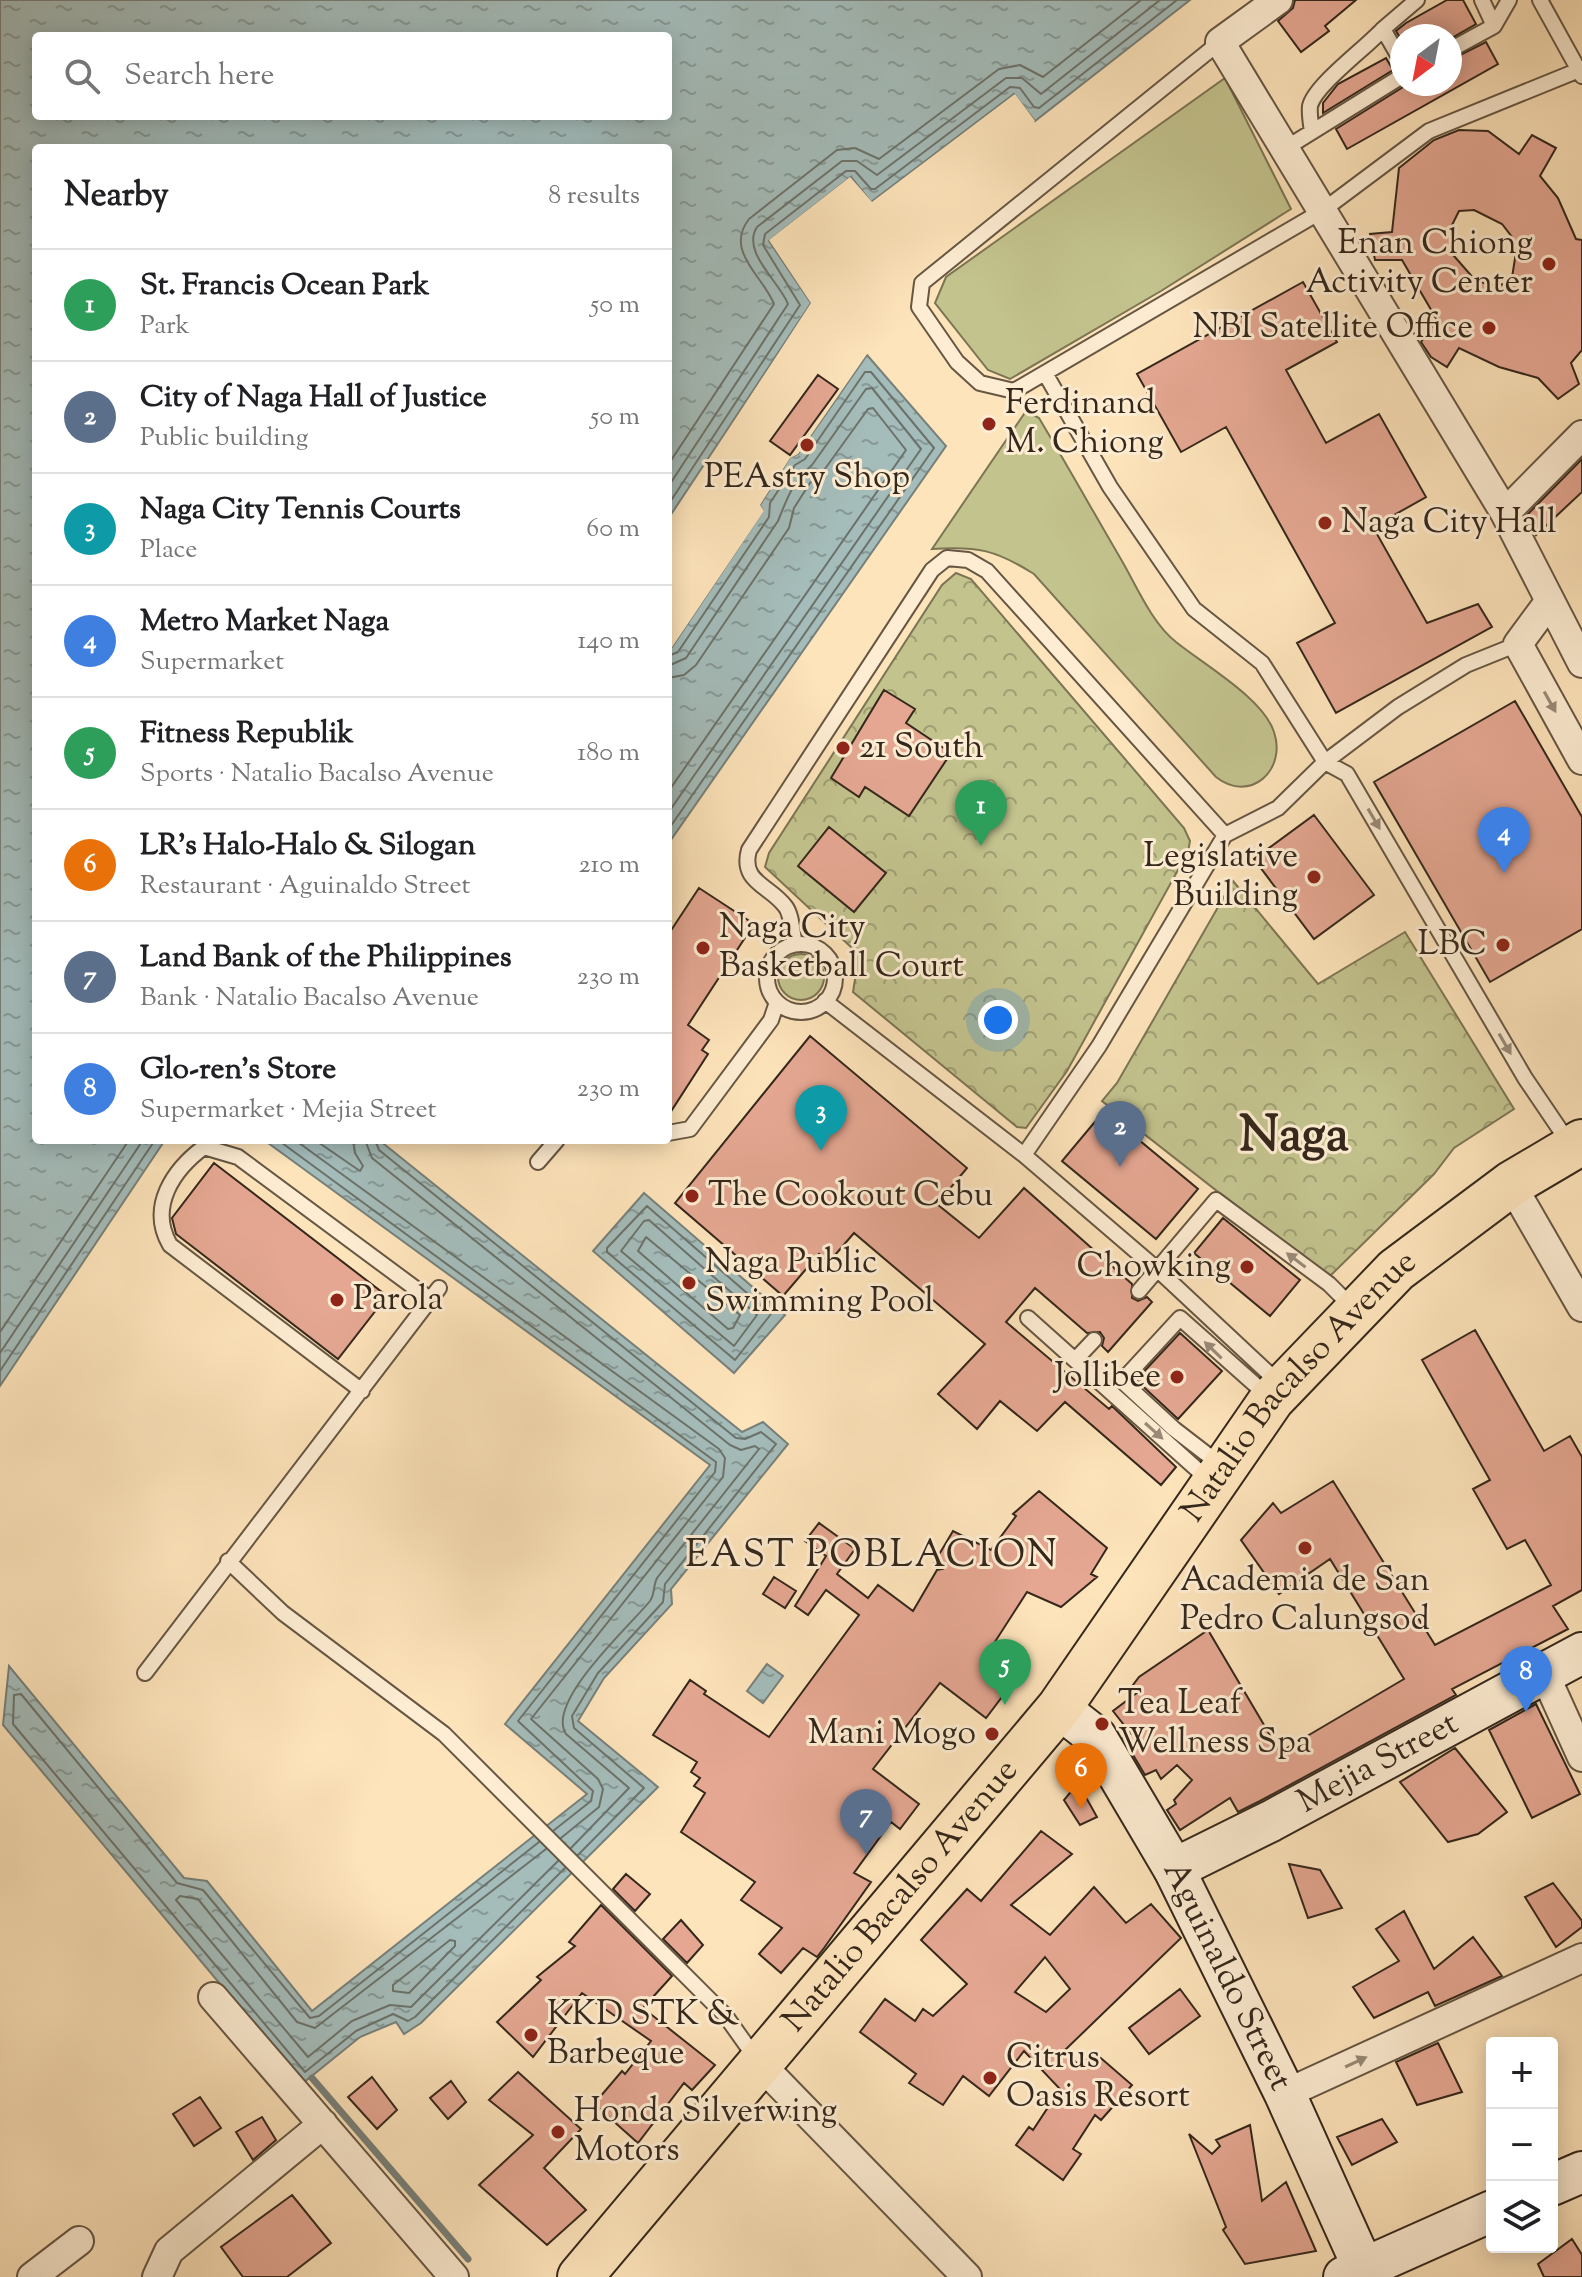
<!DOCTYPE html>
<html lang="en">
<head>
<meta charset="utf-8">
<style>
  body { margin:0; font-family:"Sorts Mill Goudy",serif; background:#f2f2f2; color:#202124 }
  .controls { position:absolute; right:24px; bottom:24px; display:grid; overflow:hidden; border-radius:8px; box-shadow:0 4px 20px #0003 }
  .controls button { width:72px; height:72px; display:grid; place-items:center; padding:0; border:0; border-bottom:2px solid #e0e0e0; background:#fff; color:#202124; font:40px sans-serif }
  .compass { position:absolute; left:1390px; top:24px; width:72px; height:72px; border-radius:50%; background:#fff; box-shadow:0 4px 20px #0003; rotate:212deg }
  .you { position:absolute; left:998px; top:1020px; width:28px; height:28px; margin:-20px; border:6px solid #fff; border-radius:50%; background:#1a73e8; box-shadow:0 0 0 12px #1a73e833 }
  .badge { display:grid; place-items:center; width:52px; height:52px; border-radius:50%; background:#8f2418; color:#fff; font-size:26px; font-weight:700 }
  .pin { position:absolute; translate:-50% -66px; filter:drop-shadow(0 2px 4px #0008) }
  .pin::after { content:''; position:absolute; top:42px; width:28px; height:24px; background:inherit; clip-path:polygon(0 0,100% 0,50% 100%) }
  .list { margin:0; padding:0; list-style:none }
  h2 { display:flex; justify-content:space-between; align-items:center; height:104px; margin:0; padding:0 32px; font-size:34px }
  h2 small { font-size:26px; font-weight:400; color:#757577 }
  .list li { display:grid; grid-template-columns:52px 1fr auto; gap:24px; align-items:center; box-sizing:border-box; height:112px; padding:0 32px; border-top:2px solid #e0e0e0 }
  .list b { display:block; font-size:30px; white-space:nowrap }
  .list p { margin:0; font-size:26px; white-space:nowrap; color:#757577 }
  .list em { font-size:26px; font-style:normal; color:#757577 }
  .icon { flex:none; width:44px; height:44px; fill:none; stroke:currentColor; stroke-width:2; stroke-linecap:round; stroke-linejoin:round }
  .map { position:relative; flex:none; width:1582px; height:2277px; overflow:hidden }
  .search { position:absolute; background:#fff; box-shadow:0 4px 20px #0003; left:32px; top:32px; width:640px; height:88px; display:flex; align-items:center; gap:20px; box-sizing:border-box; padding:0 28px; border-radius:8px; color:#757577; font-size:30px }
  .panel { position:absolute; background:#fff; box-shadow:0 4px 20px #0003; left:32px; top:144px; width:640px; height:1000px; border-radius:8px }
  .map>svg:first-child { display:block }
  .green { fill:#c3c38e; stroke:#7c7554; stroke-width:2 }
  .park { fill:url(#park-crowns); stroke:#7c7554; stroke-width:2 }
  .water { fill:url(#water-ripples); stroke:#77807a; stroke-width:2; fill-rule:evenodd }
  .pier { fill:#fee4bb }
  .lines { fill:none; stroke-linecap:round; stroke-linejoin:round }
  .shore { stroke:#6c726a; stroke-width:2 }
  .stream { stroke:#77807a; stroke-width:7 }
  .building { fill:#e5a792; stroke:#34271b; stroke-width:2; fill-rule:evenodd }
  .lane-casing { stroke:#665643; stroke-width:18 }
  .street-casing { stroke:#665643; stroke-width:32 }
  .secondary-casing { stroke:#34271b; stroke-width:44 }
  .highway-casing { stroke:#34271b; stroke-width:48 }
  .lane { stroke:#feedd3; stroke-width:14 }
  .street { stroke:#feedd3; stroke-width:28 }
  .secondary { stroke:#feedd3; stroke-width:40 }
  .highway { stroke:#fee4bb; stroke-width:44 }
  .oneway { fill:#998a77 }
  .poi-dot { fill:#8f2418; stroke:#feedd3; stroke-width:3 }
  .labels { text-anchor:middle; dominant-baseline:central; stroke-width:6; stroke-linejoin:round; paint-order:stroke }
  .poi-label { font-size:34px; fill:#34271b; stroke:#feedd3; text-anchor:start }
  .street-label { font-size:34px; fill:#34271b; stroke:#feedd3 }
  .quarter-label { font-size:38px; letter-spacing:2px; fill:#34271b; stroke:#feedd3 }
  .town-label { font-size:50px; font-weight:bold; fill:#34271b; stroke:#feedd3 }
</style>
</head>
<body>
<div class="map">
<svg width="1582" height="2277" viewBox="0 0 1582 2277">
  <defs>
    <pattern id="park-crowns" width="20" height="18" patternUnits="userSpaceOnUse" patternTransform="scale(2)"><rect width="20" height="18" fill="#c3c38e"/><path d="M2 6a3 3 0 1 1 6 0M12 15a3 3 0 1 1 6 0" fill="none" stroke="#9f9e73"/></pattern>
    <pattern id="water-ripples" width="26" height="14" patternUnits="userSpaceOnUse" patternTransform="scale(2)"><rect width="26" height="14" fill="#a4bcba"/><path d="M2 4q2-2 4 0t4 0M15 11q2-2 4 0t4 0" fill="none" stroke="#869996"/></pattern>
  </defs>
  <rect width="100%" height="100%" fill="#fee4bb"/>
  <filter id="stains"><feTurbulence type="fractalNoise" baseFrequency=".0025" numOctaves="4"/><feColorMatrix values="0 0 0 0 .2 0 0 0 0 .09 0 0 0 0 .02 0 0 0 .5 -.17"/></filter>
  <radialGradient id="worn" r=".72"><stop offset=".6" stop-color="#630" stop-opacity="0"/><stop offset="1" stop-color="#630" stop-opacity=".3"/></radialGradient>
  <path class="green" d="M1225,78L1291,209L1161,291L1010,379L988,370L935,303L946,277Z
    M1026,411L1039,418C1067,465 1094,513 1122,561C1137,587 1152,623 1176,642C1203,664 1263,698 1274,732C1287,770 1250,804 1216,777L1034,574C996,550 978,546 932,549Z
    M778 977a23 23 0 1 1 46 0a23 23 0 1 1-46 0Z"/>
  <path class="park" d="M956,573L971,579L1184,828L1190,841L1188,852L1067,1071L1026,1128L1017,1127L853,992L856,973L852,948L765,867L769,853L942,585Z
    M1233,881L1318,984L1405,932L1514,1109L1454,1148L1434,1174L1328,1278L1102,1101L1117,1083Z"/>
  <path class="water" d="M0,0H1190L1035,121L1014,94L871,202L851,177L769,241L811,303L668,519V148H36V1140H165L0,1386ZM36,36H668V116H36Z
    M867,355L946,446L668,844V653L763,511L760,505L790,457L798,454Z
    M264,1140H379L742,1432L763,1422L788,1444L671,1589L672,1604L604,1678L578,1721L658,1787L421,2023L404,2034L396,2022L360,2037L303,2083L3,1725L9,1666L184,1878L207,1881L312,2011L587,1794L505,1724L710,1465Z
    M644,1193L785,1315L734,1373L593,1251Z
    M767,1664L783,1676L763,1703L747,1691Z"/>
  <path class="pier" d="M1015,94L1035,121L1031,124L1014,100L873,206L869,205L850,182L774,241L814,305L668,523L811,303L769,240L850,177L872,202Z
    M869,351L798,454L790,458L760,505L764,511L668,653V645L759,511L756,503L787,455L795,451L864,352Z"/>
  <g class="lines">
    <path class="shore" d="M668,465L774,304C763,276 724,251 749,219L837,150L855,148L879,159L999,69L1020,65L1043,77L1141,0
      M668,487L788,304C779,281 741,252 757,227L842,161H857L877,175L1006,78H1022L1041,94L1160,0
      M668,505L800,305L763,245L765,234L846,171H855L871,189H875L1010,87L1020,88L1034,107L1039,108L1177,0
      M668,656L678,652L769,517L770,503L795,465L805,459L865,372H871L934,448L668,830
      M668,666L686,658L778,521C788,497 791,484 812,465L866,389L872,388L921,449L668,813
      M668,678L684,675L696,665L789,528L794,508L810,483L822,473L868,409L873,408L906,450L668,792
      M278,1140L716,1462L715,1472L518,1721L593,1791L591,1801L553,1831
      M295,1140L719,1449L725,1458L723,1477L531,1719L598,1779L603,1789L599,1807L561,1838
      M315,1140L360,1171L363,1166L355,1153L353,1140
      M365,1140L372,1158L730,1445L741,1450L755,1446L759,1449L657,1578C653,1586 655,1594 650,1601C630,1626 545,1702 566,1734L629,1788L571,1848
      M375,1140L379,1150L736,1438L745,1439L761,1432L776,1444L665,1584L663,1602L598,1673L572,1716L574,1728L644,1788L578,1855
      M647,1206L771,1314L735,1360L607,1252V1248Z
      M649,1220L757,1315L734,1346L621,1251L644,1221Z
      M646,1237L740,1315L733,1328L728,1329L638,1251Z
      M0,1332L129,1140
      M0,1353L143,1140
      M0,1371L155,1140
      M539,1842L319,2016L310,2018L203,1890L177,1883L21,1694L14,1695L13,1724L305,2072L356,2031L393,2014L408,2021L415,2017L565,1868
      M546,1849L315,2028L297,2022L198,1899L180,1896L176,1900L308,2057L352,2021L390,2005L411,2007L558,1861
      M450,1940L455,1941V1946L409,1993L393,1991V1985Z"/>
    <path class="stream" d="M312,2078L468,2259"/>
  </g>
  <path class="building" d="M1295,0H1356L1325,26L1329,31L1301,52L1278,21L1293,8Z
    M1447,0H1463L1476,24L1450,39L1399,36L1396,31L1406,23Z
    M1486,42L1498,64L1347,149L1336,129L1408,84H1450V60Z
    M1386,58L1393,70L1323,113V103L1338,84Z
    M1459,130L1488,131L1519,154L1532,135L1556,148L1540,176L1558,198L1576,239L1582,240V350L1571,363L1579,384L1558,399L1538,378L1499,367L1459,348L1447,367L1431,357L1421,342L1437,320L1402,260H1375L1370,234L1392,232L1399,168L1434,140ZM1474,210L1502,224L1512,237L1516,252L1511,284L1490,285L1475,280L1454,256L1452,225L1459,211Z
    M1303,282L1337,342L1286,370L1326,443L1379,414L1426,497L1373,527L1427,623L1478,604L1492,627L1336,713L1297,643L1335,623L1226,427L1181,452L1137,374Z
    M818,375L838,389L790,455L770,441Z
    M1582,459V492L1536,535L1526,516Z
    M884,690L915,709L906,723L951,753L909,816L865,787L859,797L831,778Z
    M1515,701L1582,817V929L1490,982L1374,782Z
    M1314,815L1374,895L1314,939L1254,859Z
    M829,827L886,873L854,912L798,866Z
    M699,888L754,924L688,1025L709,1040L702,1050L708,1054L668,1116V935Z
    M810,1036L967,1168L937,1204L979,1238L1024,1188L1132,1284V1298L1138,1301L1147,1297L1152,1302L1108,1352L1102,1346L1104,1338L1100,1332L1087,1333L1035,1288L1006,1322L1109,1409L1112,1406L1176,1467L1161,1485L1065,1402L1037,1431L1000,1401L977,1429L938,1394L985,1344L854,1233L829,1262L819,1254L783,1296L675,1203Z
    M1104,1111L1198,1189L1156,1239L1062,1161Z
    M214,1163L387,1296L338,1359L176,1234L172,1218Z
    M1223,1218L1300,1280L1270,1316L1194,1253Z
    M1475,1330L1544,1451L1570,1436L1582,1457V1590L1553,1606L1568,1629L1452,1689L1456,1695L1260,1801L1238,1812L1230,1798L1180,1830L1167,1810L1176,1804L1174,1800L1192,1780L1177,1765L1161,1779L1156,1770L1145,1775L1123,1738L1131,1734L1113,1711L1138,1692L1133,1685L1139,1677L1208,1630L1280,1752L1404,1679L1330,1559L1279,1594L1241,1540L1273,1503L1281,1513L1333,1481L1435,1645L1551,1585L1525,1540L1507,1549L1473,1489L1490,1480L1422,1360Z
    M1180,1333L1222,1371L1178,1419L1136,1380Z
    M1039,1491L1107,1548L1091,1574L1097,1577L1061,1607L1027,1592L982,1662L1011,1685L986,1718L940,1683L873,1769L919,1804L900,1829L891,1822L854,1873L871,1882L824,1948L817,1957L803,1948L781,1973L759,1954L782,1928L741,1900L755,1882L681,1832L705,1793L694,1786L700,1778L691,1772L697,1762L653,1735L690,1680L706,1691L704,1694L769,1737L859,1615L826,1590L808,1615L795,1606L826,1556L805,1541L819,1523L855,1549L837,1574L868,1598L878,1585L913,1611L937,1570L942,1569L934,1563L953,1531L991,1550L1016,1516L1013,1514Z
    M774,1577L796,1591L785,1608L763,1594Z
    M1536,1704L1580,1794L1532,1818L1489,1730Z
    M1455,1748L1507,1812L1478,1834L1448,1842L1400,1782Z
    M1078,1783L1097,1817L1080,1825L1064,1800Z
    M1041,1831L1072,1854L1011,1905L1050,1935L1094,1887L1126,1923L1151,1904L1181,1938L1065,2050L1079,2066L1095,2053L1132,2085L1101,2120L1095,2115L1073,2149L1081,2154L1063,2180L1016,2145L1029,2127L1033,2130L1060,2089L1024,2051L989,2096L963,2076L943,2105L909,2083L916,2074L860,2032L885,1999L915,2021L923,2009L933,2016L967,1984L921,1940L967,1889L981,1901ZM1045,1957L1070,1989L1046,2012L1015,1992Z
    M1289,1864L1320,1870L1342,1908L1308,1918Z
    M626,1874L650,1894L635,1911L613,1889Z
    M1553,1883L1582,1921V1927L1556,1947L1525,1897Z
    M601,1905L672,1976L643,2008L715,2065L692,2090L684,2083L638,2143L594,2104L622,2071L625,2074L651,2041L582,1993L533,2057L497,2022L541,1980L537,1977L575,1946L569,1942Z
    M1404,1911L1434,1969L1473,1937L1502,1976L1435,2006L1428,1992L1374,2018L1353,1987L1399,1961L1376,1929Z
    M681,1920L703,1945L687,1963L663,1939Z
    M1180,1989L1200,2016L1149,2054L1129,2028Z
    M1438,2043L1462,2092L1417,2105L1396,2062Z
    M518,2072L581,2129L544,2168L586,2210L547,2245L479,2185L533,2135L489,2100Z
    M372,2077L397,2110L377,2129L348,2097Z
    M451,2081L466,2102L448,2119L430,2098Z
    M200,2097L221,2128L194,2146L173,2114Z
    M262,2117L276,2140L253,2160L236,2132Z
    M1382,2119L1397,2142L1352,2165L1337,2137Z
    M1250,2125L1262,2201L1286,2182L1316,2251L1245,2264L1223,2230L1226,2227L1189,2134L1212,2154L1220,2146L1216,2140Z
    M292,2195L331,2243L287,2277H243L221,2247Z
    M1572,2239L1582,2255V2277H1544L1538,2264Z"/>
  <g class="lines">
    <g class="lane-casing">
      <path id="lane" d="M1482,0L1494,26
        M1540,0L1582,76
        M1220,42L922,283L919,307L957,362L980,383L1014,391L1322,211L1429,131L1579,70
        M1450,50L1494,26L1509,0
        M1402,62L1383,29L1417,0
        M1312,132C1311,124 1309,114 1310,106C1315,85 1366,48 1383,29
        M1286,148L1402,76
        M1045,373L1110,487L1194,609L1262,663L1325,762L1347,774L1525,1078L1569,1143
        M795,944C792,933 792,914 785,906C769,885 740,882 749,850L932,570L947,558L968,560L987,571L1225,835
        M767 978a34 34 0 1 1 68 0a34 34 0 1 1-68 0Z
        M825,1001L1024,1155L1158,1270L1280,1384
        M668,1133L690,1129L771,1020L777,1002
        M1024,1155L1099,1046L1225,835L1278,808L1325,762L1398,707L1466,665L1518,644
        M538,1162L557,1140
        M1139,1291L1216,1200L1329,1284L1352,1307
        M1028,1318L1210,1481
        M1075,1360L1094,1340
        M362,1391L170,1245C148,1207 173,1170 204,1147L238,1157L431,1300
        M1222,1466L1174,1429L1122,1381L1180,1318L1269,1397
        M228,1561L283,1613L444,1734L725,2015L757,2060
        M145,1673L439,1288"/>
    </g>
    <g class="street-casing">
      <path id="street" d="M1278,0L1220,42L1505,513L1582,663
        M1505,513L1582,435
        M1549,602L1518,644L1582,760
        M1511,1184L1582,1307
        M1544,1673L1582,1757
        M213,1997L454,2277
        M759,2063L967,2277
        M1285,2094L1582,1958
        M32,2277L79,2241
        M157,2277L169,2251L323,2124"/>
    </g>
    <g class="secondary-casing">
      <g id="secondary">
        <path id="s1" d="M1059,1708L1096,1737L1174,1869L1285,2094L1363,2267"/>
        <path id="s2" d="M1174,1869L1271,1821L1582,1653"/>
        <path d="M1552,2185L1582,2172"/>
        <path d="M1344,2277L1492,2211"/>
      </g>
    </g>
    <g class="highway-casing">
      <g id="highway">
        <path id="s3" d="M580,2277L1059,1708L1272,1399L1396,1270L1511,1184L1582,1142"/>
      </g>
    </g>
    <use href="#lane" class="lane"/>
    <use href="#street" class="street"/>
    <use href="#secondary" class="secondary"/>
    <use href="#highway" class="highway"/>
  </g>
  <defs><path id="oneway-solid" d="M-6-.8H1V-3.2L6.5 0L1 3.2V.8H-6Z" transform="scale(2)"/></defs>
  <g class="oneway">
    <use href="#oneway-solid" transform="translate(1550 702) rotate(61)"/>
    <use href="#oneway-solid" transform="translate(1374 819) rotate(60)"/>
    <use href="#oneway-solid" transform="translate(1505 1044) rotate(60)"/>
    <use href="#oneway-solid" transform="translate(1296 1260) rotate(-143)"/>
    <use href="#oneway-solid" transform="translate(1213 1350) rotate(-136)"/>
    <use href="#oneway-solid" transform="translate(1154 1431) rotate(42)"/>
    <use href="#oneway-solid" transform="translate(1356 2062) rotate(-25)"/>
  </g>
  <g class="poi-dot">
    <circle cx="1549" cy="264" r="8"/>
    <circle cx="1489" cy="328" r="8"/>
    <circle cx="989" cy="424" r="8"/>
    <circle cx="807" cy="445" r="8"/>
    <circle cx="1325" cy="523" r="8"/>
    <circle cx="843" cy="748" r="8"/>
    <circle cx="1314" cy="877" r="8"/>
    <circle cx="1503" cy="945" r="8"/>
    <circle cx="703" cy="948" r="8"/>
    <circle cx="692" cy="1196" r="8"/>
    <circle cx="1247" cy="1267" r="8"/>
    <circle cx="689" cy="1283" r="8"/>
    <circle cx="337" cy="1300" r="8"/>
    <circle cx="1177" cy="1377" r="8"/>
    <circle cx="1305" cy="1548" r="8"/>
    <circle cx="1102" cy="1724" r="8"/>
    <circle cx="992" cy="1734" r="8"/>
    <circle cx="531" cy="2035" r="8"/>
    <circle cx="990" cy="2078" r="8"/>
    <circle cx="558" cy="2132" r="8"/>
  </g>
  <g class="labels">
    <g class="poi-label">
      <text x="1533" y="244" text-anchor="end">Enan Chiong<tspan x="1533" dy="39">Activity Center</tspan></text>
      <text x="1473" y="328" text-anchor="end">NBI Satellite Office</text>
      <text x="1005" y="404">Ferdinand<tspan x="1005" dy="39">M. Chiong</tspan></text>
      <text x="807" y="478" text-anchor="middle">PEAstry Shop</text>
      <text x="1341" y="523">Naga City Hall</text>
      <text x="859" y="748">21 South</text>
      <text x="1298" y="857" text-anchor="end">Legislative<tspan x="1298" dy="39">Building</tspan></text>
      <text x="719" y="928">Naga City<tspan x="719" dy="39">Basketball Court</tspan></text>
      <text x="1487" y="945" text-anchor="end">LBC</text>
      <text x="708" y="1196">The Cookout Cebu</text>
      <text x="705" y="1263">Naga Public<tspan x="705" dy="39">Swimming Pool</tspan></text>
      <text x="1231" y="1267" text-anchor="end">Chowking</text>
      <text x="353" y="1300">Parola</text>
      <text x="1161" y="1377" text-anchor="end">Jollibee</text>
      <text x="1305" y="1581" text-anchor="middle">Academia de San<tspan x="1305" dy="39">Pedro Calungsod</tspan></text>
      <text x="1118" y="1704">Tea Leaf<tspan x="1118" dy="39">Wellness Spa</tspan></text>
      <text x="976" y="1734" text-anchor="end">Mani Mogo</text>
      <text x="547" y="2015">KKD STK &amp;<tspan x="547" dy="39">Barbeque</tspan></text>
      <text x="1006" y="2058">Citrus<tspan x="1006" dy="39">Oasis Resort</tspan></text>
      <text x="574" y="2112">Honda Silverwing<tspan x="574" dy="39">Motors</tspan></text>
    </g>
    <g class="street-label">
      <text stroke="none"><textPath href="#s3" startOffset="1146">Natalio Bacalso Avenue</textPath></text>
      <text stroke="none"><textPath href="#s2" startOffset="230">Mejia Street</textPath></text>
      <text stroke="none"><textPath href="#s3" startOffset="498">Natalio Bacalso Avenue</textPath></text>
      <text stroke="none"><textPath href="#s1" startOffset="320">Aguinaldo Street</textPath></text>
    </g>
    <g class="quarter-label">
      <text x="872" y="1557">EAST POBLACION</text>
    </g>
    <g class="town-label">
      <text x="1294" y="1138">Naga</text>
    </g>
  </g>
  <rect width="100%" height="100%" filter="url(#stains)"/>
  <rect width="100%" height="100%" fill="url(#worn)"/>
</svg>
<div class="controls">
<button>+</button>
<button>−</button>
<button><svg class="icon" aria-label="layers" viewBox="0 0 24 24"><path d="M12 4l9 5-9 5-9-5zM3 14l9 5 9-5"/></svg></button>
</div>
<svg class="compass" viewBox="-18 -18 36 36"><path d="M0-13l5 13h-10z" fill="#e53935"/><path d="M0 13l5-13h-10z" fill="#757577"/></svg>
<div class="you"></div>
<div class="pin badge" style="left:981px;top:846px;background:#2e9e5b">1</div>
<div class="pin badge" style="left:1120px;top:1167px;background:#5c6f8a">2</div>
<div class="pin badge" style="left:821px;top:1151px;background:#0f9aa8">3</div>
<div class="pin badge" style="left:1504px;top:873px;background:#3f7fe0">4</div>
<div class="pin badge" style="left:1005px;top:1705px;background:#2e9e5b">5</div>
<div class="pin badge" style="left:1081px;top:1809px;background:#e8710a">6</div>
<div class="pin badge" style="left:866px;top:1855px;background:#5c6f8a">7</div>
<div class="pin badge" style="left:1526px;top:1712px;background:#3f7fe0">8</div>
<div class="search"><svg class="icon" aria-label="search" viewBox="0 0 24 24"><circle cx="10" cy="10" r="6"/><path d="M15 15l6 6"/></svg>Search here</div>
<section class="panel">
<h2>Nearby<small>8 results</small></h2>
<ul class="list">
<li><span class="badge" style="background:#2e9e5b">1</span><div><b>St. Francis Ocean Park</b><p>Park</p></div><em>50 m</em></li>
<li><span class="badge" style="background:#5c6f8a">2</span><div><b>City of Naga Hall of Justice</b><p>Public building</p></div><em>50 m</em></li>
<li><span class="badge" style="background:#0f9aa8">3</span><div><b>Naga City Tennis Courts</b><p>Place</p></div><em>60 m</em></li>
<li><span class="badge" style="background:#3f7fe0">4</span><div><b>Metro Market Naga</b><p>Supermarket</p></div><em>140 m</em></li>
<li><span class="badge" style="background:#2e9e5b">5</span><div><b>Fitness Republik</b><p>Sports · Natalio Bacalso Avenue</p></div><em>180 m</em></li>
<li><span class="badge" style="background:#e8710a">6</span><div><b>LR's Halo-Halo &amp; Silogan</b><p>Restaurant · Aguinaldo Street</p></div><em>210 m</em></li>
<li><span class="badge" style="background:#5c6f8a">7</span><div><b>Land Bank of the Philippines</b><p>Bank · Natalio Bacalso Avenue</p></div><em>230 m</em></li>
<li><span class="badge" style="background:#3f7fe0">8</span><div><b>Glo-ren's Store</b><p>Supermarket · Mejia Street</p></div><em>230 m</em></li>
</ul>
</section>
</div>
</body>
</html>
